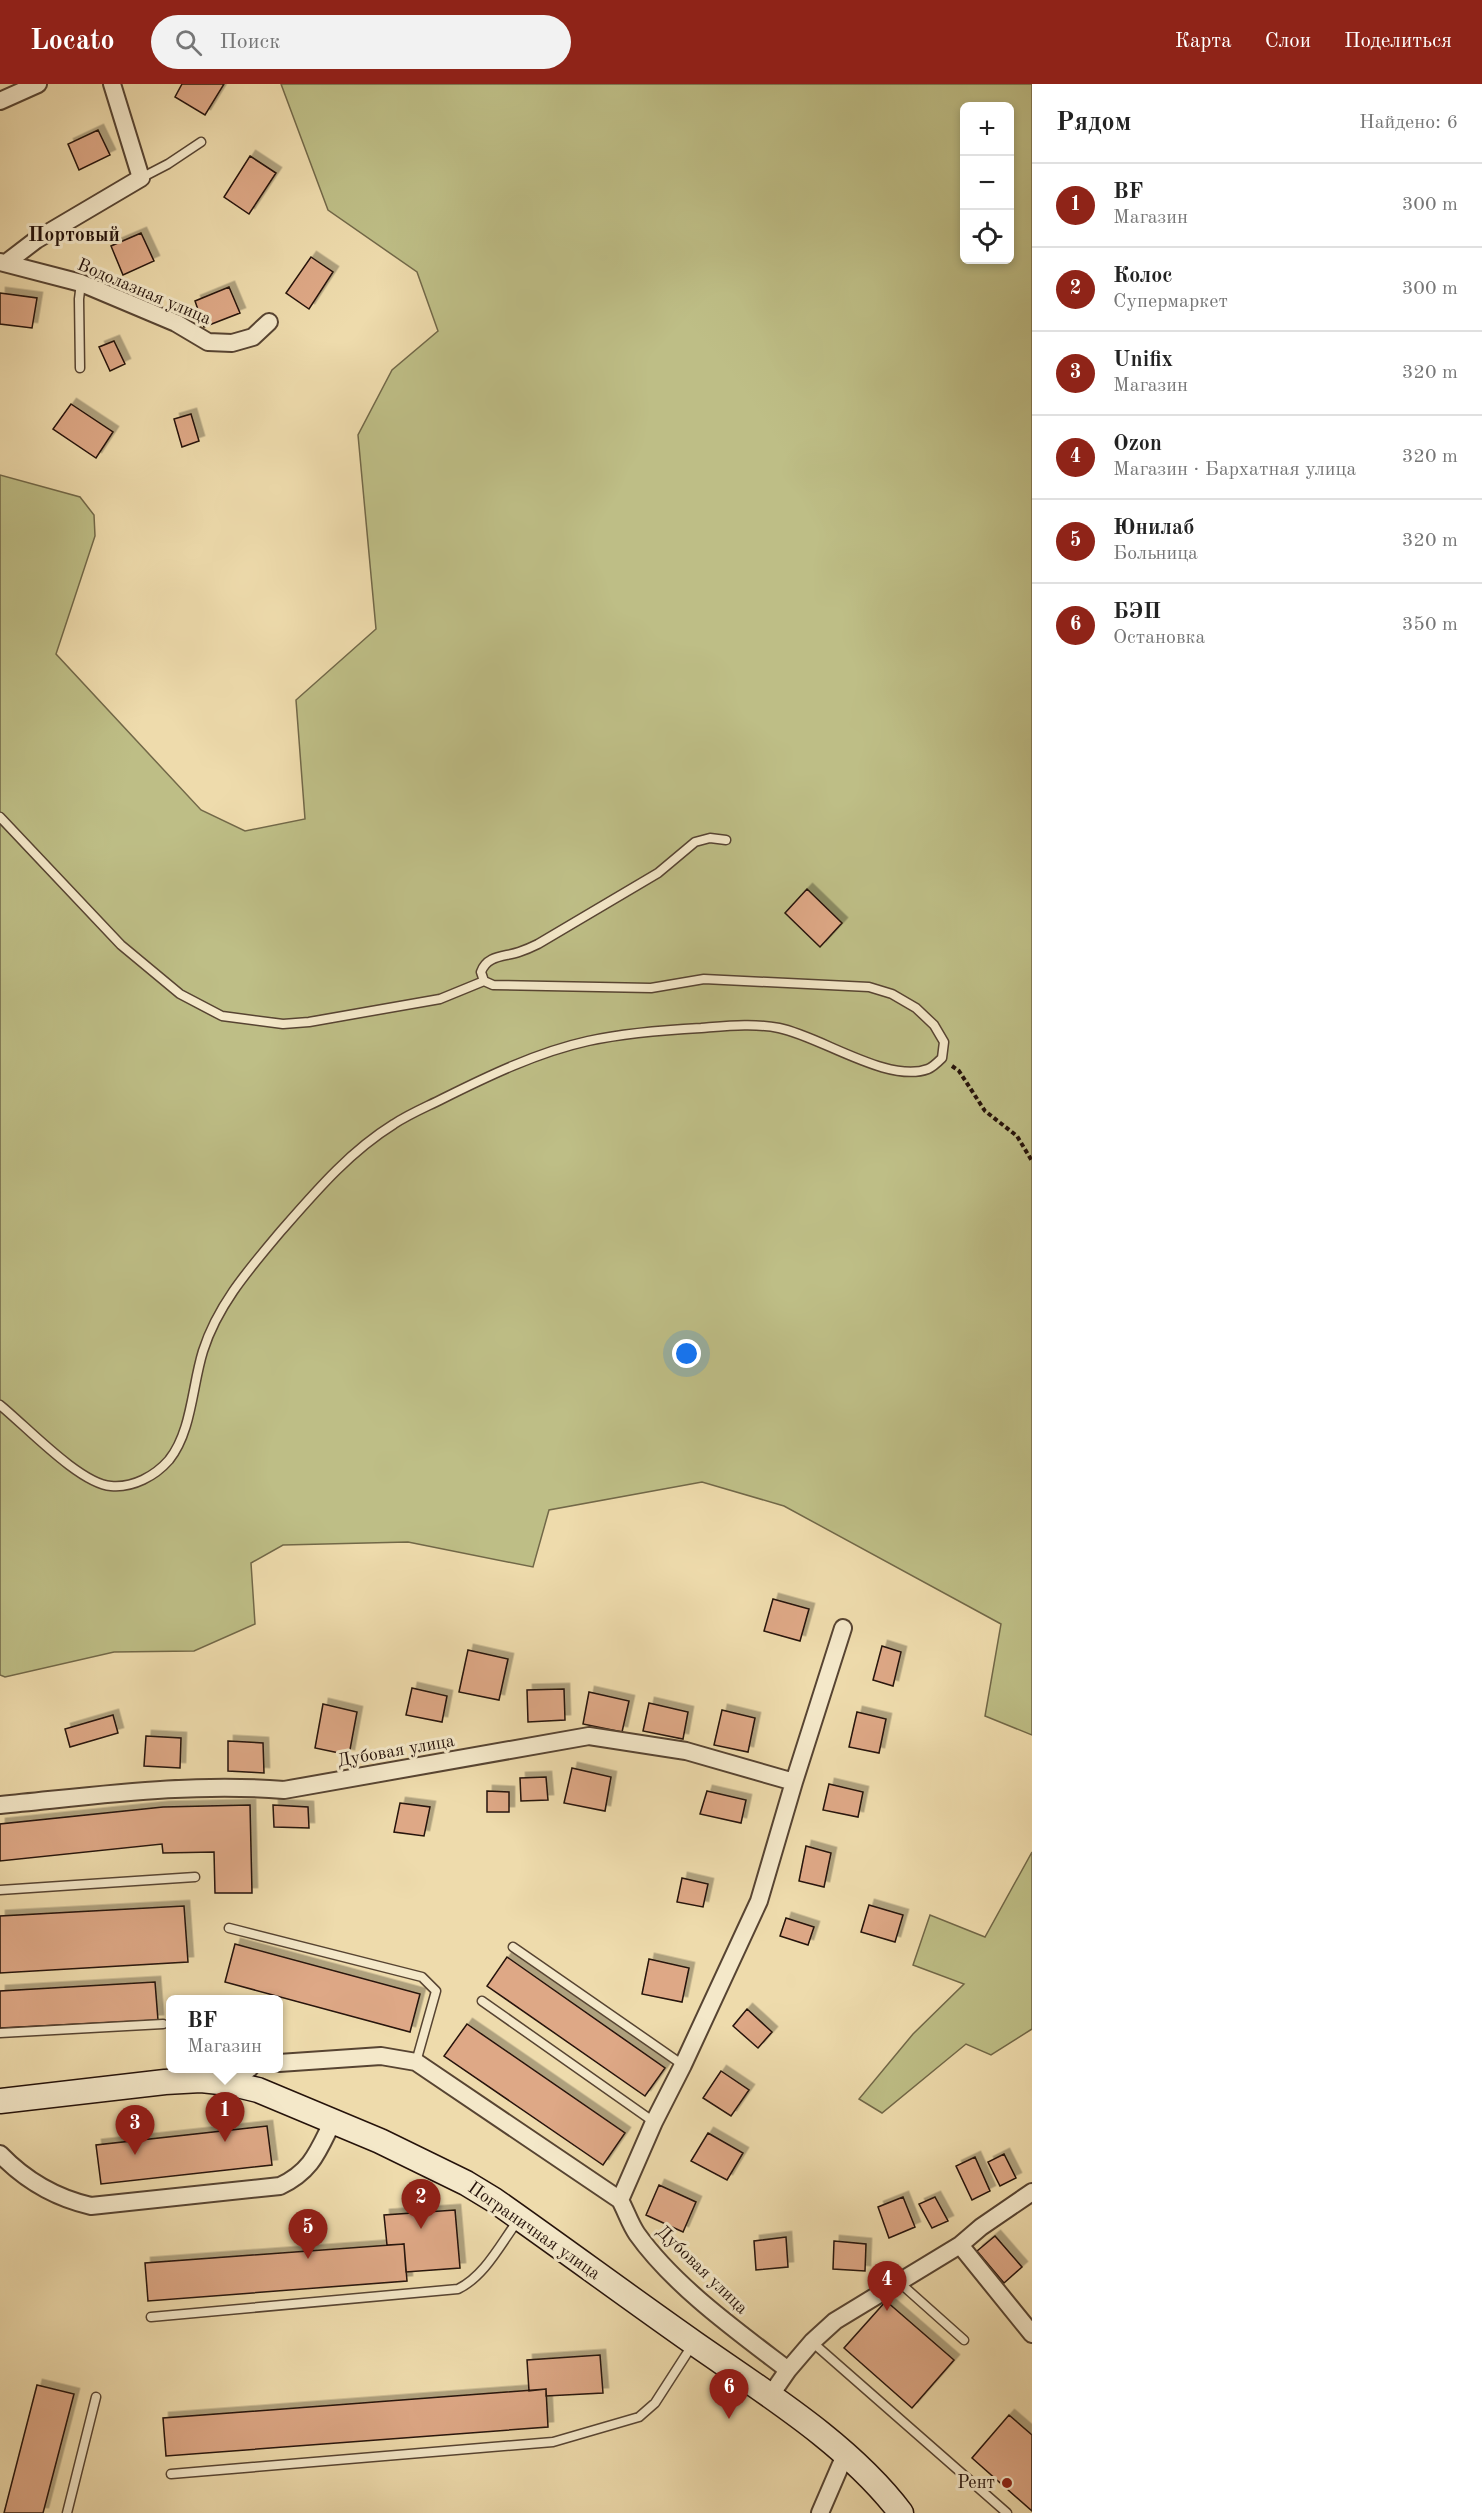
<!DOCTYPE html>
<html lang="ru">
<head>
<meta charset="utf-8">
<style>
  body { margin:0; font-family:"Old Standard TT",serif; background:#f2f2f2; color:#222 }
  .controls { position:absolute; right:18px; top:18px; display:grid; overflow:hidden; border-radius:9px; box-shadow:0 3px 9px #0003 }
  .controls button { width:54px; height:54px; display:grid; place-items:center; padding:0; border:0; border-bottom:2px solid #e0e0e0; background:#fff; color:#222; font:30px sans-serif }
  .you { position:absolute; left:687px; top:1270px; width:21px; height:21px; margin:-15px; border:4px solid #fff; border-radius:50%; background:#1a73e8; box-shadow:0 0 0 9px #1a73e833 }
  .badge { display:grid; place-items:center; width:39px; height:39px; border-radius:50%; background:#8f2418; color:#fff; font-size:20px; font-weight:700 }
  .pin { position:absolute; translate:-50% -50px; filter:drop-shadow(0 2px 3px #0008) }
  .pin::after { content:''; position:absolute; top:32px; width:21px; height:18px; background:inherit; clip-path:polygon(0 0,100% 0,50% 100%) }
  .popup { position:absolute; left:166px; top:1911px; width:117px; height:78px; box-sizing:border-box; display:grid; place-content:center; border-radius:9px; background:#fff; filter:drop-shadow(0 2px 4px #0005); font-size:20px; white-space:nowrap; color:#767676 }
  .popup b { font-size:22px; color:#222 }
  .popup::after { content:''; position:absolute; left:50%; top:100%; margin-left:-12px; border:12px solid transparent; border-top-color:#fff }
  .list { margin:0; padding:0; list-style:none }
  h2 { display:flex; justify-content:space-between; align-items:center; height:78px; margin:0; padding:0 24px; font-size:26px }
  h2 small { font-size:20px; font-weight:400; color:#767676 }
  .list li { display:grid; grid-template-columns:39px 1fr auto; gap:18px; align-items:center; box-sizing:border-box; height:84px; padding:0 24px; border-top:2px solid #e0e0e0 }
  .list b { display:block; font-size:22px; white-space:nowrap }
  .list p { margin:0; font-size:20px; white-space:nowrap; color:#767676 }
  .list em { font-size:20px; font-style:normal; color:#767676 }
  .icon { flex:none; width:33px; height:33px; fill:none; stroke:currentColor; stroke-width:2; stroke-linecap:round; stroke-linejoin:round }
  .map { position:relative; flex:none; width:1032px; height:2429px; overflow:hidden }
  header { display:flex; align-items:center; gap:36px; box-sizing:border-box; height:84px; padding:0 30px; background:#8f2418; color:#fff }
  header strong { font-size:28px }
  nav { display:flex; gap:33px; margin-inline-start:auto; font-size:21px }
  .search { width:420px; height:54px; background:#f2f2f2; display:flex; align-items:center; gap:15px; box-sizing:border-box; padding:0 21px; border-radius:33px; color:#767676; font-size:22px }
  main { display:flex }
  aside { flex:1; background:#fff }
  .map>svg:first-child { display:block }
  .green { fill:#bebe86; stroke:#726848; stroke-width:1.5; fill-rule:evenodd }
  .building { fill:#dea886; stroke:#25120a; stroke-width:1.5; filter:url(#shadow) }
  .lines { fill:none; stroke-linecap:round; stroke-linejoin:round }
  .service-casing { stroke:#574432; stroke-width:11 }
  .minor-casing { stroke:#574432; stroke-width:20 }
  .secondary-casing { stroke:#25120a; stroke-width:27 }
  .path { stroke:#25120a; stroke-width:4; stroke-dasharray:4.5 3; stroke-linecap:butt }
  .service { stroke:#f4e8c9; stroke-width:8 }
  .minor { stroke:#f4e8c9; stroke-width:16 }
  .secondary { stroke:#f4e8c9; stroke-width:24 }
  .poi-dot { fill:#8f2418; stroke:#f4e8c9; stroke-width:2 }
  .labels { text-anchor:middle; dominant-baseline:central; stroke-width:6; stroke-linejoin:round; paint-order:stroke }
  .street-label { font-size:18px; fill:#25120a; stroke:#f4e8c9 }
  .poi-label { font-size:18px; fill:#25120a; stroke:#f4e8c9; text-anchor:end }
  .neighbourhood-label { font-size:20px; font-weight:bold; fill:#25120a; stroke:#f4e8c9 }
</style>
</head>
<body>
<header>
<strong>Locato</strong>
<div class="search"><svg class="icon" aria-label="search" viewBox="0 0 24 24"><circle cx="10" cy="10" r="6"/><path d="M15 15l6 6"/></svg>Поиск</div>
<nav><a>Карта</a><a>Слои</a><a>Поделиться</a></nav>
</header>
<main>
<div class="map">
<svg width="1032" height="2429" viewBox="0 0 1032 2429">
  <defs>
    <filter id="shadow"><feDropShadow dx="5.5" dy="-5.5" stdDeviation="0" flood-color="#0004"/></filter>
  </defs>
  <rect width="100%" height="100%" fill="#eedbac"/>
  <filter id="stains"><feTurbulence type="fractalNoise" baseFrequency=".00333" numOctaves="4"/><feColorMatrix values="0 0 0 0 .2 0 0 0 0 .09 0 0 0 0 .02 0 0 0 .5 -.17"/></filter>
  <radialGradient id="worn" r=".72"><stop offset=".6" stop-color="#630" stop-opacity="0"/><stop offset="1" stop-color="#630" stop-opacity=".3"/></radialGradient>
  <path class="green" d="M281,0H1032V1651L985,1632L1001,1540L784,1422L702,1398L549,1426L533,1483L408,1458L283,1461L251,1479L255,1540L194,1567L114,1568L5,1593L0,1591V391L80,413L94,431L95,452L56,570L201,726L245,747L305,735L296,616L376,545L358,351L392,286L438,247L417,188L328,126ZM964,22H1010V176H964Z
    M1032,1768V1945L991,1971L966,1960L882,2029L859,2015L913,1950L964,1900L913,1881L930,1831L985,1853Z"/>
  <path class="building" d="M182,0H224L205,31L175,13Z
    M98,46L110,71L79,86L68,60Z
    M250,72L276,89L249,130L224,113Z
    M141,149L154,177L123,191L111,162Z
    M311,173L333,188L309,225L286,209Z
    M229,203L240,229L204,243L195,217Z
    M0,209L37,214L32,244L0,240Z
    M114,257L125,280L110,287L99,263Z
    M71,320L113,348L96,374L53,345Z
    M191,330L199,357L182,363L174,335Z
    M807,805L842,839L820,863L785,829Z
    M773,1515L809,1525L800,1557L764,1547Z
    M882,1562L901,1568L893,1602L873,1596Z
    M468,1566L508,1575L499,1616L459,1608Z
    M412,1604L447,1612L442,1638L406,1631Z
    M564,1605L565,1636L528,1638L527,1606Z
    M589,1608L629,1617L622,1648L583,1640Z
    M649,1619L688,1628L683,1655L643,1647Z
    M323,1620L357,1628L349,1671L315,1664Z
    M722,1626L755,1634L748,1668L714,1661Z
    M857,1628L886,1635L879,1669L849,1663Z
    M113,1631L118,1649L70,1663L65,1645Z
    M146,1652L181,1654L180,1684L144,1682Z
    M228,1657L263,1659L264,1689L228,1687Z
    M572,1684L611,1693L605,1727L564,1719Z
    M546,1693L548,1716L521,1717L520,1694Z
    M829,1700L863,1708L858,1733L823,1726Z
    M487,1707L509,1708V1728H487Z
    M707,1707L746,1716L741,1739L700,1730Z
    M400,1719L430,1723L424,1752L394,1748Z
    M250,1721L252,1809H215L214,1768L163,1769L162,1760L0,1777V1740L163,1723Z
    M273,1721L308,1723L309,1744L274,1743Z
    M806,1762L831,1769L824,1803L799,1797Z
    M682,1794L708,1800L703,1823L677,1818Z
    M869,1821L903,1831L895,1858L861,1848Z
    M184,1822L188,1878L0,1889V1832Z
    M786,1834L814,1843L808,1861L780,1852Z
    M235,1860L420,1910L410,1948L225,1898Z
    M507,1873L665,1984L645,2012L487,1902Z
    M649,1875L689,1884L682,1918L642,1910Z
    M155,1898L158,1936L0,1944V1907Z
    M747,1925L772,1948L758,1964L733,1942Z
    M467,1940L625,2049L603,2081L444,1972Z
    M721,1987L749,2006L731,2032L703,2014Z
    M267,2042L272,2081L101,2100L96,2061Z
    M708,2049L743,2069L727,2096L691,2077Z
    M1004,2070L1016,2094L1000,2102L988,2078Z
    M975,2073L990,2107L972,2116L956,2082Z
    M659,2101L696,2118L683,2148L646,2131Z
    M903,2113L915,2143L889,2154L878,2123Z
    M935,2113L948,2137L932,2144L919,2120Z
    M455,2126L460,2184L406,2188L404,2160L387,2161L384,2131Z
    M995,2152L1022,2183L1004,2199L977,2167Z
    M786,2153L788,2183L756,2186L754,2157Z
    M834,2157L866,2160L865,2187L833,2185Z
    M404,2160L407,2197L148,2217L145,2179Z
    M886,2217L954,2276L912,2324L844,2264Z
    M600,2271L603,2309L546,2312V2305L529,2307L527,2276Z
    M37,2301L74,2310L43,2429H4Z
    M546,2305L548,2343L166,2372L163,2334Z
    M1009,2331L1032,2351V2427L972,2374Z"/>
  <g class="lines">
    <g class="service-casing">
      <path id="service" d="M141,94L168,80L201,58
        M80,284L79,215L81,199
        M0,733L121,861L180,910L222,932L283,940L309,938L440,915L484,897
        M0,1321C26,1342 80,1400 111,1402C133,1404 155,1392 169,1376C192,1347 192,1302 203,1267C218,1220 250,1184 281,1147C316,1107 349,1068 394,1040C409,1030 426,1023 442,1015C488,992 538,968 588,957C625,949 663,946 701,944C727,942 754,939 779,944C820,952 888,1000 928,985C933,983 938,978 942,974L944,958L934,941L916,924L892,910L869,903L704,895L651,904L493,901L484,897L481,888C487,871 504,873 519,868C525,866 532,863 538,860L658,789L695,758L710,754L726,756
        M0,1806L195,1793
        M229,1844L422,1893L436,1907L416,1978
        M513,1863L683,1981
        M482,1917L654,2038
        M0,1949L163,1940
        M900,2199L964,2256
        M151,2233L458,2205C485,2192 501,2159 519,2135
        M812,2258L1007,2429
        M171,2390L553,2358L639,2333L655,2319L693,2260
        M67,2429L96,2313"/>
    </g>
    <g class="minor-casing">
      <path id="minor" d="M0,17L38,0
        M0,178L81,199L176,239L208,258L232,259L253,253L269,238
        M6,179L36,156L141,94L112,0
        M0,1721C94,1712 189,1698 284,1706L589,1652L686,1667L794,1698
        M279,1979L381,1972L416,1978L620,2116
        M229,1999L250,1984
        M0,2070C25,2096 56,2114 91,2122L280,2102C312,2087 318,2067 333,2037
        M960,2161L1032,2250
        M788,2286C737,2247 674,2202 637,2150C630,2140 626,2127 620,2116L654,2038L683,1981L759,1817L794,1698L843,1544
        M770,2312L788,2286L812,2258L835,2237L960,2161L981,2143L1032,2108
        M820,2429L845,2371"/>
    </g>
    <g class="secondary-casing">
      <path id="secondary" d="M0,2017L165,1998L201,1996L229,1999L258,2006L380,2057L466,2099L494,2116C561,2163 627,2212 694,2259C764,2308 849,2360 901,2429"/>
    </g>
    <path class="path" d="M952,982L959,987L985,1027L1017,1052L1032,1077"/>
    <use href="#service" class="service"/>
    <use href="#minor" class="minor"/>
    <use href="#secondary" class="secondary"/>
  </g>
  <circle class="poi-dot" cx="1007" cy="2399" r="6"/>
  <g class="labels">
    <g class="street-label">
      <text transform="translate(144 208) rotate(23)">Водолазная улица</text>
      <text transform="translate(396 1667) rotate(-10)">Дубовая улица</text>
      <text transform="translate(534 2147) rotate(35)">Пограничная улица</text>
      <text transform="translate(702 2186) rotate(44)">Дубовая улица</text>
    </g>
    <g class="poi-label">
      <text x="995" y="2399">Рент</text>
    </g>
    <g class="neighbourhood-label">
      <text x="74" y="152">Портовый</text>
    </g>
  </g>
  <rect width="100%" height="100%" filter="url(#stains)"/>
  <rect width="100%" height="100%" fill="url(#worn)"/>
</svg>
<div class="controls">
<button>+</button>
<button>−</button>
<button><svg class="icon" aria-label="locate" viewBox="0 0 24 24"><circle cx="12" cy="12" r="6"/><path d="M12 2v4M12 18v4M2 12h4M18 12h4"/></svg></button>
</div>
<div class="you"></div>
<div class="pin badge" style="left:225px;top:2058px">1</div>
<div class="popup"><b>BF</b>Магазин</div>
<div class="pin badge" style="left:421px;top:2145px">2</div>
<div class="pin badge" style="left:135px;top:2071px">3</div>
<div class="pin badge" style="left:887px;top:2227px">4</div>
<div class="pin badge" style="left:308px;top:2175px">5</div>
<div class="pin badge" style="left:729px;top:2335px">6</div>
</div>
<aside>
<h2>Рядом<small>Найдено: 6</small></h2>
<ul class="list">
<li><span class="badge">1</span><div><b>BF</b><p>Магазин</p></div><em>300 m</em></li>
<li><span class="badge">2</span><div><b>Колос</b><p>Супермаркет</p></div><em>300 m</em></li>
<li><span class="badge">3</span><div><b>Unifix</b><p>Магазин</p></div><em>320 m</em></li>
<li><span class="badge">4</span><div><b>Ozon</b><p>Магазин · Бархатная улица</p></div><em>320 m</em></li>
<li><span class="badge">5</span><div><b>Юнилаб</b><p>Больница</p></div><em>320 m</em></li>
<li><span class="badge">6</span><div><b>БЭП</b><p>Остановка</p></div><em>350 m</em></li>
</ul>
</aside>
</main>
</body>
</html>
